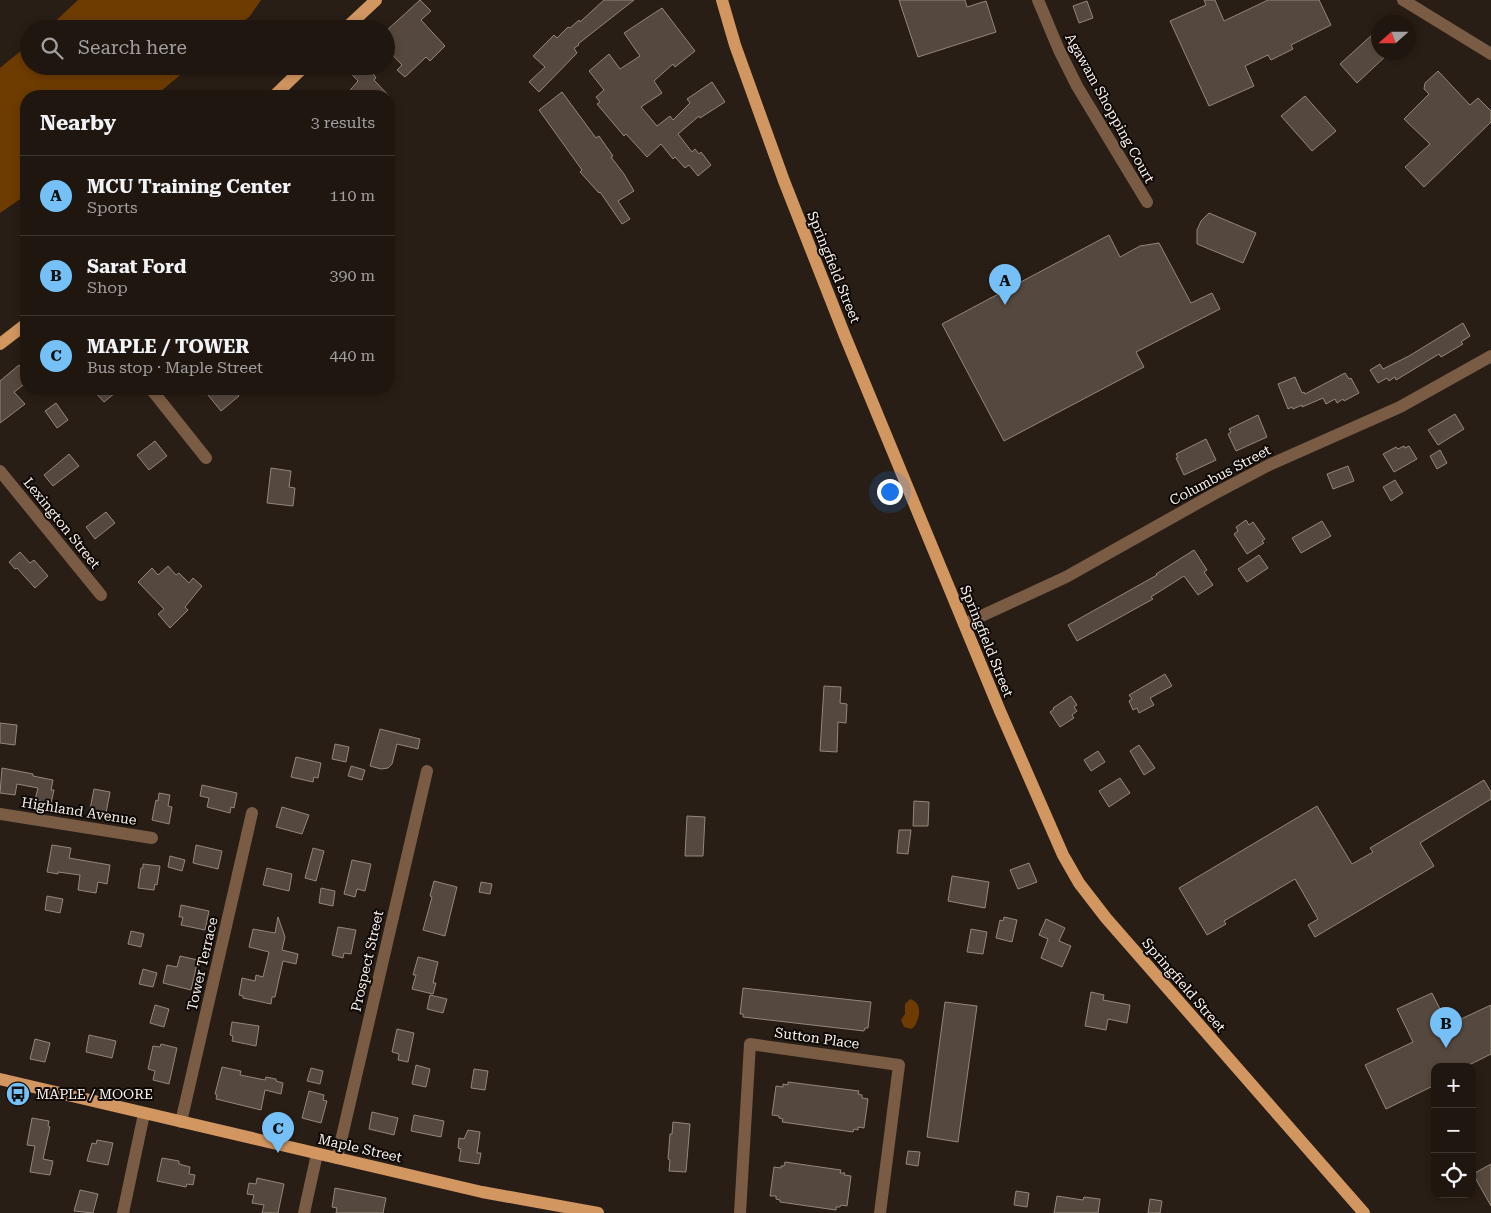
<!DOCTYPE html>
<html lang="en">
<head>
<meta charset="utf-8">
<style>
  body { margin:0; font-family:"Roboto Serif",serif; background:#2c231e; color:#f1f3f6 }
  .controls { position:absolute; right:15px; bottom:15px; display:grid; overflow:hidden; border-radius:10px; box-shadow:0 2px 8px #0003 }
  .controls button { width:45px; height:45px; display:grid; place-items:center; padding:0; border:0; border-bottom:1px solid #3c3530; background:#1f1610; color:#f1f3f6; font:25px sans-serif }
  .compass { position:absolute; left:1371px; top:15px; width:45px; height:45px; border-radius:50%; background:#1f1610; box-shadow:0 2px 8px #0003; rotate:249deg }
  .you { position:absolute; left:889px; top:491px; width:18px; height:18px; margin:-12px; border:4px solid #fff; border-radius:50%; background:#1a73e8; box-shadow:0 0 0 8px #1a73e833 }
  .badge { display:grid; place-items:center; width:32px; height:32px; border-radius:50%; background:#75c0f6; color:#111; font-size:16px; font-weight:700 }
  .pin { position:absolute; translate:-50% -41px; filter:drop-shadow(0 1px 2px #0008) }
  .pin::after { content:''; position:absolute; top:26px; width:18px; height:15px; background:inherit; clip-path:polygon(0 0,100% 0,50% 100%) }
  .list { margin:0; padding:0; list-style:none }
  h2 { display:flex; justify-content:space-between; align-items:center; height:65px; margin:0; padding:0 20px; font-size:21px }
  h2 small { font-size:16px; font-weight:400; color:#a19f9f }
  .list li { display:grid; grid-template-columns:32px 1fr auto; gap:15px; align-items:center; box-sizing:border-box; height:80px; padding:0 20px; border-top:1px solid #3c3530 }
  .list b { display:block; font-size:19px; white-space:nowrap }
  .list p { margin:0; font-size:16px; white-space:nowrap; color:#a19f9f }
  .list em { font-size:16px; font-style:normal; color:#a19f9f }
  .icon { flex:none; width:28px; height:28px; fill:none; stroke:currentColor; stroke-width:2; stroke-linecap:round; stroke-linejoin:round }
  .map { position:relative; flex:none; width:1491px; height:1213px; overflow:hidden }
  .search { position:absolute; background:#1f1610; box-shadow:0 2px 8px #0003; left:20px; top:20px; width:375px; height:55px; display:flex; align-items:center; gap:12px; box-sizing:border-box; padding:0 18px; border-radius:28px; color:#a19f9f; font-size:19px }
  .panel { position:absolute; background:#1f1610; box-shadow:0 2px 8px #0003; left:20px; top:90px; width:375px; height:305px; border-radius:20px }
  .map>svg:first-child { display:block }
  .water { fill:#6e3c00 }
  .building { fill:#55483e; stroke:#94867b }
  .lines { fill:none; stroke-linecap:round; stroke-linejoin:round }
  .minor { stroke:#795c43; stroke-width:12 }
  .major { stroke:#d29661; stroke-width:12 }
  .labels { text-anchor:middle; dominant-baseline:central; stroke-width:4; stroke-linejoin:round; paint-order:stroke }
  .street-label { font-size:14px; fill:#f8f0ea; stroke:#0e0906 }
  .poi-label { font-size:14px; fill:#f8f0ea; stroke:#0e0906; text-anchor:start }
</style>
</head>
<body>
<div class="map">
<svg width="1491" height="1213" viewBox="0 0 1491 1213">
  <rect width="100%" height="100%" fill="#291e15"/>
  <path class="water" d="M78,0H261L250,16L235,29H47Z
    M29,44V66H191L155,96H26V195L0,213V68Z
    M910,999C923,1003 920,1018 914,1027L911,1029L904,1027L901,1020L905,1014V1004Z"/>
  <path class="building" d="M420,0L431,11L421,20L445,46L430,61L426,57L405,77L397,70L402,65L386,48V31Z
    M604,0H634L578,44L579,45L574,48L577,53L539,92L529,82L545,67L533,56L554,35L557,38L568,27L570,28L579,20L580,22Z
    M899,0H965L967,7L986,1L996,32L918,57Z
    M1204,0H1215L1224,21L1268,0H1319L1331,25L1291,45L1293,49L1271,60L1268,55L1245,66L1254,86L1209,106L1170,21L1206,5Z
    M1087,1L1093,18L1079,23L1073,6Z
    M662,8L695,51L675,67L673,64L654,81L662,93L641,107L657,126L670,116L673,120L690,103L687,99L712,82L725,102L700,118L699,116L678,134L692,152L695,149L699,154L701,152L711,165L698,176L689,165L685,168L675,157L673,159L661,144L647,157L626,134L624,136L597,104L600,102L596,97L604,90L589,71L609,54L620,69L640,56L624,33Z
    M1373,34L1378,40V52H1390L1357,83L1340,64Z
    M344,66H368L376,78L374,80L389,96H345L358,81Z
    M1438,71L1470,105L1478,98L1491,111V122L1424,187L1405,167L1430,144L1404,119L1429,94L1424,89L1425,83Z
    M562,92L596,138L599,136L613,156L611,157L624,174L634,191L618,201L630,219L622,224L600,192L599,193L580,172L582,170L539,110Z
    M1305,96L1336,131L1312,151L1281,116Z
    M1209,213L1256,233L1243,263L1197,244V230L1201,221Z
    M1109,235L1120,257L1140,246L1159,243L1191,303L1212,293L1220,309L1136,352L1144,367L1004,441L942,324Z
    M1463,323L1470,336L1461,342L1463,344L1441,357L1439,354L1396,380L1395,377L1389,381L1387,378L1378,383L1370,370L1380,364L1383,369L1409,356Z
    M19,365L26,374V383L14,392L25,404L0,423V381Z
    M1345,373L1349,379L1351,378L1359,393L1344,401L1343,399L1337,403L1335,399L1326,404L1323,398L1302,407V405L1293,409L1292,407L1288,409L1278,384L1295,377L1302,393L1304,392L1305,394Z
    M92,389H120L104,402Z
    M215,389H233L239,396L221,411L208,395Z
    M56,403L68,420L57,428L45,411Z
    M1455,414L1464,429L1438,445L1428,430Z
    M1258,415L1267,437L1236,451L1228,434L1231,432L1229,429Z
    M1206,439L1216,460L1184,475L1176,458L1178,457L1176,454Z
    M155,441L167,456L149,470L137,455Z
    M1404,446L1405,448L1409,446L1417,459L1394,472L1383,454L1396,447L1398,449Z
    M1440,450L1447,463L1437,469L1430,456Z
    M69,454L79,466L53,486L44,475Z
    M1348,466L1354,481L1333,489L1327,474Z
    M271,468L291,471L289,487L295,488L293,506L267,503Z
    M1395,480L1403,493L1391,501L1383,487Z
    M106,512L115,523L95,539L86,527Z
    M1246,520L1249,525L1253,522L1265,539L1262,541L1264,543L1247,554L1234,534L1238,531L1236,527Z
    M1322,521L1331,536L1301,553L1292,538Z
    M1194,550L1207,570L1204,572L1213,585L1198,595L1184,576L1151,597L1153,599L1077,641L1068,625L1157,575L1156,574Z
    M20,552L30,563L34,560L48,576L35,588L17,568L15,569L9,562Z
    M1259,555L1268,568L1247,582L1238,569Z
    M168,566L176,575L179,573L189,583L193,578L202,586L185,607L188,610L170,628L158,614L164,609L138,582L152,568L158,575Z
    M1165,674L1172,686L1150,698L1154,705L1139,713L1137,708L1133,710L1129,701L1132,699L1129,695Z
    M824,686L841,687L840,703L847,704L846,723L838,722L837,752L820,751Z
    M1071,696L1077,705L1074,707L1077,711L1072,715L1074,718L1060,727L1050,712L1054,709L1053,708Z
    M0,723L17,725L15,745L0,743Z
    M380,729L420,739L418,749L397,744L392,764L388,768L381,769L370,766Z
    M335,744L349,747L346,762L332,759Z
    M1139,745L1155,768L1144,775L1130,751Z
    M1098,751L1105,762L1091,771L1084,760Z
    M296,757L321,763L318,778L314,777L313,782L291,777Z
    M351,766L365,770L362,780L348,776Z
    M2,768L33,774V776L53,780L51,790H54L51,803L35,800L38,788L17,784L15,795L0,793Z
    M1120,778L1130,793L1109,807L1099,791Z
    M1484,780L1491,792V799L1420,843L1434,866L1315,937L1308,925L1318,919L1295,879L1224,921L1226,924L1207,935L1179,888L1317,806L1352,864L1373,852L1370,848Z
    M202,785L237,793L234,808L231,807L230,813L207,807L209,798L200,796Z
    M94,789L110,792L106,813L90,809Z
    M159,793L170,795L168,806L172,807L169,824L152,820L156,800L158,801Z
    M914,801L929,802L928,826H913Z
    M282,807L309,815L302,834L276,827Z
    M687,816L705,817L703,856H685Z
    M899,830H911L908,854L897,853Z
    M52,845L71,848L69,858L110,865L107,884L98,882L96,893L78,890L80,875L58,872V874L47,872Z
    M196,845L222,851L218,869L193,863Z
    M313,848L324,851L316,881L305,878Z
    M170,856L185,860L182,871L168,867Z
    M352,860L371,864L365,891L357,889L355,897L344,894Z
    M1029,863L1037,882L1018,889L1010,870Z
    M143,864L160,866L157,885L155,884L154,890L138,888L141,868H143Z
    M267,868L292,874L289,891L263,885Z
    M952,876L989,882L985,908L948,901Z
    M434,881L457,887L445,936L423,930L432,897L430,896Z
    M481,882L492,884L490,894L479,892Z
    M321,888L335,891L333,906L319,903Z
    M47,896L63,899L60,913L45,910Z
    M181,905L209,911L205,930L181,925L183,917H179Z
    M278,917L285,937L282,950L298,954L296,964L283,961L275,997H272L271,1004L243,998V996L239,995L242,978L255,981L256,975L263,977L269,952L249,947L253,929L275,933Z
    M1004,917L1017,920L1012,942L996,938L1000,920L1003,921Z
    M1046,919L1065,928L1059,941L1071,946L1062,967L1041,958L1048,939L1039,935Z
    M338,927L356,930L351,954L344,953L343,958L332,955Z
    M971,929L987,932L983,954L967,952Z
    M131,931L144,934L141,947L128,944Z
    M180,956L198,960L191,990L163,983L167,965L177,967Z
    M418,957L438,962L433,983H436L433,994L412,989L416,975H413Z
    M143,969L157,973L153,987L139,984Z
    M743,988L871,1002L868,1028H865L864,1031L743,1017V1014H740Z
    M1091,992L1104,995L1103,1000L1130,1005L1127,1023L1108,1019L1106,1030L1085,1026Z
    M1432,993L1448,1025L1491,1005V1054L1465,1067H1435V1085L1386,1109L1365,1065L1413,1042L1397,1009Z
    M430,995L447,999L443,1013L427,1009Z
    M945,1002L977,1006L958,1142L927,1137Z
    M155,1005L169,1009L164,1027L150,1023Z
    M232,1022L259,1026L256,1046L232,1041L233,1036L230,1035Z
    M397,1029L414,1033L408,1062L398,1060L399,1054L392,1052Z
    M89,1035L116,1041L112,1058L86,1052Z
    M35,1039L50,1043L45,1062L30,1059Z
    M161,1044L177,1048L169,1084L153,1080L155,1071L148,1069L153,1046L160,1047Z
    M416,1065L430,1069L426,1087L412,1084Z
    M222,1067L241,1071L240,1075L265,1080L266,1077L276,1079V1081L283,1083L281,1094L265,1090L261,1110L216,1099L217,1095L215,1094Z
    M311,1068L323,1071L320,1084L307,1081Z
    M474,1069L488,1071L485,1090L471,1088Z
    M788,1082L859,1091L858,1094L862,1095V1098L868,1099L864,1128L858,1127V1130L854,1129L853,1132L782,1122L783,1119L779,1118V1116L772,1115L776,1086L783,1087V1084L788,1085Z
    M309,1091L324,1095L323,1100L327,1101L321,1123L302,1118Z
    M372,1112L398,1118L394,1135L369,1129Z
    M414,1115L444,1121L441,1137L411,1131Z
    M32,1118L49,1121L48,1126L50,1127L43,1159L53,1161L50,1175L30,1172L35,1146L27,1145Z
    M673,1122L690,1124L686,1172L669,1171L670,1160L668,1159L670,1134H672Z
    M468,1130L480,1132L477,1153H481L479,1164L459,1161L461,1149L458,1148L459,1138L464,1139Z
    M97,1140L113,1143L108,1165L87,1161L92,1143L96,1144Z
    M908,1151L920,1152L918,1166L906,1164Z
    M162,1158L179,1161V1164L190,1167L189,1174L195,1175L193,1185L187,1184L186,1187L157,1181Z
    M785,1162L841,1170L840,1173H845L844,1175L851,1176L847,1206L841,1205L840,1207H836V1210L780,1202V1200L776,1199V1196H770L774,1167L781,1168V1166H784Z
    M1491,1164V1206L1473,1174Z
    M257,1178L284,1184L278,1213H262L264,1205L252,1203L254,1195L247,1194L249,1183L256,1184Z
    M335,1188L386,1198L383,1213H336L337,1208L332,1207Z
    M80,1190L98,1194L93,1213L74,1211Z
    M1016,1191L1029,1193L1027,1207L1014,1205Z
    M1057,1196L1083,1200L1084,1197L1100,1199L1098,1213H1054Z
    M1150,1199L1162,1201L1160,1213H1148Z"/>
  <g class="lines">
    <path class="minor" d="M1038,0L1059,50L1077,86L1147,202
      M1403,0L1491,54
      M151,389L206,458
      M0,471L101,595
      M964,624L1066,577L1214,494L1269,465L1400,407L1491,356
      M0,814L152,838
      M181,1122L252,813
      M337,1158L427,771
      M123,1213L144,1114
      M304,1213L317,1154
      M740,1213L750,1044L899,1065L880,1213"/>
    <path class="major" d="M722,0L735,45L784,181L845,336L1000,711L1063,855L1079,883L1106,918L1364,1213
      M345,29L376,0
      M274,96L305,66
      M0,344L26,324
      M0,1079L482,1192L598,1213"/>
  </g>
  <defs>
    <g id="bus-disc" transform="scale(1.25)"><circle r="9.5" fill="#75c0f6" stroke="#0e0906"/><path d="M-5-6H5V4H4V6H2V4H-2V6H-4V4H-5ZM-3.5-4V0h7V-4ZM-3.5 1.2v1.5H-2V1.2ZM2 1.2v1.5H3.5V1.2Z" fill="#111"/></g>
  </defs>
  <g fill-rule="evenodd">
    <use href="#bus-disc" x="18" y="1094"/>
  </g>
  <g class="labels">
    <g class="street-label">
      <text transform="translate(1110 108) rotate(61)">Agawam Shopping Court</text>
      <text transform="translate(834 267) rotate(68)">Springfield Street</text>
      <text transform="translate(1220 475) rotate(-28)">Columbus Street</text>
      <text transform="translate(62 523) rotate(51)">Lexington Street</text>
      <text transform="translate(987 641) rotate(68)">Springfield Street</text>
      <text transform="translate(79 811) rotate(9)">Highland Avenue</text>
      <text transform="translate(367 961) rotate(-77)">Prospect Street</text>
      <text transform="translate(202 964) rotate(-77)">Tower Terrace</text>
      <text transform="translate(1184 985) rotate(49)">Springfield Street</text>
      <text transform="translate(817 1038) rotate(8)">Sutton Place</text>
      <text transform="translate(360 1148) rotate(13)">Maple Street</text>
    </g>
    <g class="poi-label">
      <text x="36" y="1094">MAPLE / MOORE</text>
    </g>
  </g>
</svg>
<div class="controls">
<button>+</button>
<button>−</button>
<button><svg class="icon" aria-label="locate" viewBox="0 0 24 24"><circle cx="12" cy="12" r="6"/><path d="M12 2v4M12 18v4M2 12h4M18 12h4"/></svg></button>
</div>
<svg class="compass" viewBox="-18 -18 36 36"><path d="M0-13l5 13h-10z" fill="#e53935"/><path d="M0 13l5-13h-10z" fill="#a19f9f"/></svg>
<div class="you"></div>
<div class="pin badge" style="left:1005px;top:305px">A</div>
<div class="pin badge" style="left:1446px;top:1048px">B</div>
<div class="pin badge" style="left:278px;top:1153px">C</div>
<div class="search"><svg class="icon" aria-label="search" viewBox="0 0 24 24"><circle cx="10" cy="10" r="6"/><path d="M15 15l6 6"/></svg>Search here</div>
<section class="panel">
<h2>Nearby<small>3 results</small></h2>
<ul class="list">
<li><span class="badge">A</span><div><b>MCU Training Center</b><p>Sports</p></div><em>110 m</em></li>
<li><span class="badge">B</span><div><b>Sarat Ford</b><p>Shop</p></div><em>390 m</em></li>
<li><span class="badge">C</span><div><b>MAPLE / TOWER</b><p>Bus stop · Maple Street</p></div><em>440 m</em></li>
</ul>
</section>
</div>
</body>
</html>
